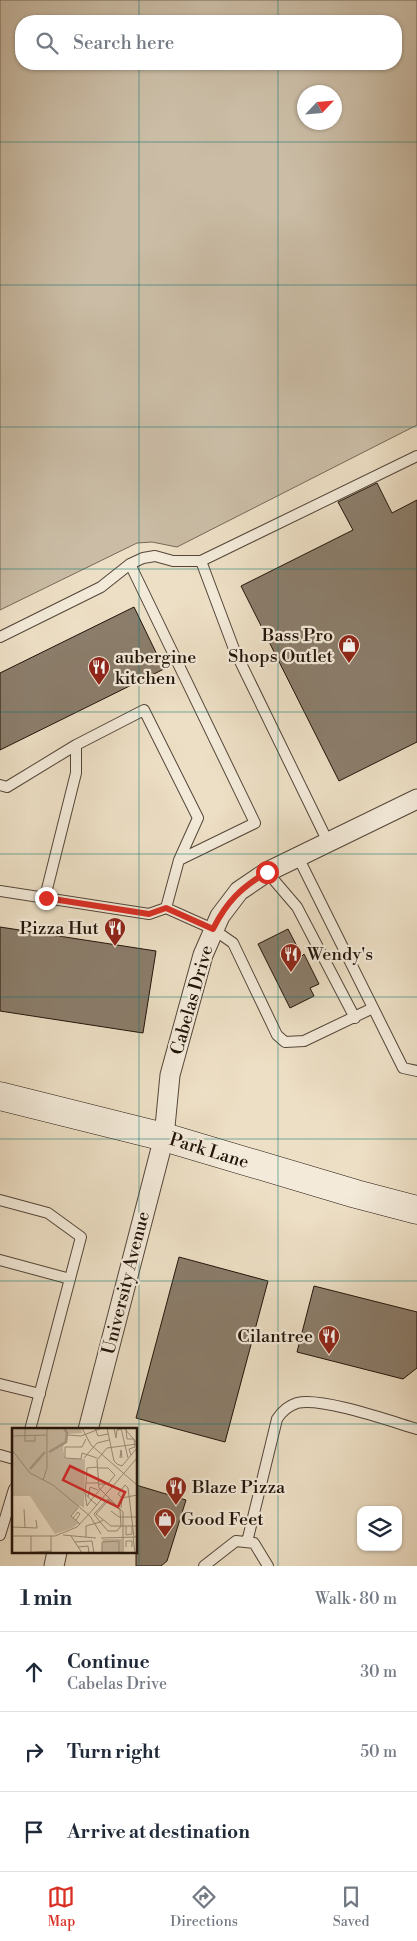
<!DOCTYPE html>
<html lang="en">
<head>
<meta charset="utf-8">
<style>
  body { margin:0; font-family:"Libre Bodoni",serif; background:#f2f2f3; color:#1f2937 }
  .controls { position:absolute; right:15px; bottom:15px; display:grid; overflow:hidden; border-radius:10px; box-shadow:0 1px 4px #0004 }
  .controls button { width:45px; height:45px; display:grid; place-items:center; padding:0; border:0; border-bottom:1px solid #e0e1e3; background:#fff; color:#1f2937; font:25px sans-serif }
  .compass { position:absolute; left:297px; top:85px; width:45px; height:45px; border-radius:50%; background:#fff; box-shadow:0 1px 4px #0004; rotate:64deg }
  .stop { position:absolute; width:15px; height:15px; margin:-11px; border:4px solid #d93025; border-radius:50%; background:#fff }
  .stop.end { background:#d93025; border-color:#fff; box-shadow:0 1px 5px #0008 }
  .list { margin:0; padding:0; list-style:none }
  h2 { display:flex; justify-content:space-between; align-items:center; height:65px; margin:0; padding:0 20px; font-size:21px }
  h2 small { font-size:16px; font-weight:400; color:#747a83 }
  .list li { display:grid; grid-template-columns:32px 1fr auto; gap:15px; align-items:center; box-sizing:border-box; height:80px; padding:0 20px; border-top:1px solid #e0e1e3 }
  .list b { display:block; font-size:19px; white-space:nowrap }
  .list p { margin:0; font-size:16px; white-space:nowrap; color:#747a83 }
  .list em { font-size:16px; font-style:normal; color:#747a83 }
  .icon { flex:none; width:28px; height:28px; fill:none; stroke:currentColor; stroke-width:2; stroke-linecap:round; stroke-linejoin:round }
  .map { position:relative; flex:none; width:417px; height:1566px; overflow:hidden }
  .search { position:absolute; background:#fff; box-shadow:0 1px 4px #0004; left:15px; right:15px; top:15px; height:55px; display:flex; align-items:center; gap:12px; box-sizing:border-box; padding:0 18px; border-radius:20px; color:#747a83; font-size:19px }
  .sheet { height:305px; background:#fff }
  nav { display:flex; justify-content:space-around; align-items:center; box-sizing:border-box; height:70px; border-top:1px solid #e0e1e3; background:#fff; font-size:14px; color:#747a83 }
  nav a { display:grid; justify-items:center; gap:2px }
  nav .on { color:#d93025 }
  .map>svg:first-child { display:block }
  .green { fill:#cabca5; stroke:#766858; fill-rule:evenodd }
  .building { fill:#8b7d6b; stroke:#21130a }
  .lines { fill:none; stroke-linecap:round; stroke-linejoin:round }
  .service-casing { stroke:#544639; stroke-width:12 }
  .minor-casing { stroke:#544639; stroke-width:21 }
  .secondary-casing { stroke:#21130a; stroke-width:29 }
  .service { stroke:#f3ead9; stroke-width:10 }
  .minor { stroke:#f3ead9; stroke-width:19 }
  .secondary { stroke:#f3ead9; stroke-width:28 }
  .route { stroke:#d93025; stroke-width:6 }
  .grid { fill:none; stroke:#0f766e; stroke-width:1; stroke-opacity:0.55 }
  .labels { text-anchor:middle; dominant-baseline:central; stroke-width:4.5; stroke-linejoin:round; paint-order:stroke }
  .poi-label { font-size:18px; fill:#21130a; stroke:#f3ead9; text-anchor:start }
  .street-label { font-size:18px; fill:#21130a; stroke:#f3ead9 }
  .inset-river { fill:none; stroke:#a89a85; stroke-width:2.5 }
  .inset-road { fill:none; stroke:#9b8d7a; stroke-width:1 }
  .view { fill:#d62828; fill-opacity:0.15; stroke:#d62828; stroke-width:2.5 }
  .inset-edge { fill:none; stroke:#21130a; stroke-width:2.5 }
</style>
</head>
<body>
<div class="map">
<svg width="417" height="1566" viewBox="0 0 417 1566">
  <rect width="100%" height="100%" fill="#eddfc5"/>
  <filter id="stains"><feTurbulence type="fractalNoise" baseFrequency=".004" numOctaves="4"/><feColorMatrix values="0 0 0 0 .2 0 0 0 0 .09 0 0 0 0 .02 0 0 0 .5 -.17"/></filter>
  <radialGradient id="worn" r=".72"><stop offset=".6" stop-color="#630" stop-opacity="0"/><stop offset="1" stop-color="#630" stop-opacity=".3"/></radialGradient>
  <path class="green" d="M0,0H417V425L177,547L152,542L137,543L0,610ZM21,21H396V64H21ZM304,92H334V122H304Z"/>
  <path class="building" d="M377,483L392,513L417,500V742L339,781L241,586L353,530L338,502Z
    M134,607L164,669L0,750V673Z
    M0,927L156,951L143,1033L0,1011Z
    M288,929L302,956L304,954L319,984L310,988L314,996L290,1008L258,944Z
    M179,1257L268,1281L225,1442L136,1418Z
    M314,1286L417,1312V1368L403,1379L297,1352Z
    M136,1485L186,1500L167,1561L161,1566H136Z"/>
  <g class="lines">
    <g class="service-casing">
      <path id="service" d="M130,564L255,823L179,860
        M0,637L101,587L130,564L143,558L155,556L173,561H201
        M0,785L7,787L76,745L144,710L198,818L179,860L166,908
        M328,842L234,649L201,561L417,456
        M298,857L403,1068L417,1071
        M267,872L297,907L355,1018
        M0,891L149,914L166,908L213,929L233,943L277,1035L285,1042L304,1041L373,1008
        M45,897L76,773V745
        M0,1200L48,1213L81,1237L30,1430
        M0,1260L70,1279
        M0,1384L40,1394
        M0,1455L14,1459
        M0,1535L14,1489
        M247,1542L277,1419C282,1411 288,1406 297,1403C322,1397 390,1421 417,1429
        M204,1566L236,1541L254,1543L268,1566"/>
    </g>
    <g class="minor-casing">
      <path id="minor" d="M88,1430L164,1137L170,1075L203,955L220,916L239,891L267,872L417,799
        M54,1566L57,1552"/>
    </g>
    <g class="secondary-casing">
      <path id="secondary" d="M0,1096L164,1137L356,1194L417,1210"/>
    </g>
    <use href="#service" class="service"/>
    <use href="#minor" class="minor"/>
    <use href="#secondary" class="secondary"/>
  </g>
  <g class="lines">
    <path class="route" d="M46,898L149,914L166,908L213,929C227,901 241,888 267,872"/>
  </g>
  <path class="grid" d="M139,0V21M278,0V21M139,64V1566M278,64V1566M0,142H417M0,285H417M0,427H417M0,569H417M0,712H417M0,854H417M0,997H417M0,1139H417M0,1281H417M0,1424H417"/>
  <defs>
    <g id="shop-pin" transform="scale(1.125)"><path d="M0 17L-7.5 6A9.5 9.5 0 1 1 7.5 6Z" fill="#8f2418" stroke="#f3ead9"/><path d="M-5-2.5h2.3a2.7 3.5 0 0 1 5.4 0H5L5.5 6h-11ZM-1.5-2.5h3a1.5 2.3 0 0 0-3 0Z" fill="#fff"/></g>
    <g id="restaurant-pin" transform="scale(1.125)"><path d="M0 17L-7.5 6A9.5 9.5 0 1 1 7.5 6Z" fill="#8f2418" stroke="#f3ead9"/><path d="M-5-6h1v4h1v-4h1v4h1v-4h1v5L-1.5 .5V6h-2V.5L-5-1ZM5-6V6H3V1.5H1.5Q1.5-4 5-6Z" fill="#fff"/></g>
  </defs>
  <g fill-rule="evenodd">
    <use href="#shop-pin" x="349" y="645"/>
    <use href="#restaurant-pin" x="99" y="667"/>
    <use href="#restaurant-pin" x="115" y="928"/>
    <use href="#restaurant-pin" x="291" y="954"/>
    <use href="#restaurant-pin" x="329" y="1336"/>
    <use href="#restaurant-pin" x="176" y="1487"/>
    <use href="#shop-pin" x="165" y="1519"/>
  </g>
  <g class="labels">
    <g class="poi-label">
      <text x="333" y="635" text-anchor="end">Bass Pro<tspan x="333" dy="21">Shops Outlet</tspan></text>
      <text x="115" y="657">aubergine<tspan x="115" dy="21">kitchen</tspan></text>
      <text x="99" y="928" text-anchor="end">Pizza Hut</text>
      <text x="307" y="954">Wendy's</text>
      <text x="313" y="1336" text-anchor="end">Cilantree</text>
      <text x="192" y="1487">Blaze Pizza</text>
      <text x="181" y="1519">Good Feet</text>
    </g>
    <g class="street-label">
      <text transform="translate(192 1000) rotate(-74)">Cabelas Drive</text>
      <text transform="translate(209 1151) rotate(17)">Park Lane</text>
      <text transform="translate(126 1283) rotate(-76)">University Avenue</text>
    </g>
  </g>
  <g transform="translate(12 1428)">
    <rect width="125" height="125" fill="#eddfc5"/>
    <path d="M0,0H69L70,5L55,6L51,20L53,31H73L72,80L68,77L59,88L67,95L60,100L43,106L18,68H0ZM91,111H110V124L123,125H89Z" fill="#cabca5"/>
    <path class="inset-river" d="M37,24L54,14L55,5L52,0M18,41L33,24"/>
    <path class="inset-road" d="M13,0V13H23V7M70,0L79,17L125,57M83,0L86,8L96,6M95,0L102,33L105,36L110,38L125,20M102,0L104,10L105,2L109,1M109,0L116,30M112,0L125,15M114,1L115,11H122L123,19L117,21L119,27M56,7L69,8L90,0M0,8L35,7M74,11L70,19H53V30L69,31L70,25L85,30M0,22L18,45L41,57L78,88L89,106M72,30L85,15L97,12M108,30L109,22L110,30M86,39L75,40L74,55H86M86,40H96L103,47L96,56H86M31,52L35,40V0M73,65L75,78L79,72L73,65L74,55M76,69L78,59L86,62M110,70L106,66L113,57L116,60L122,109M97,72L84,86L99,98H109M85,77L79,72L93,56M66,80L59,88L68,96M109,80L110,70L125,67M12,81L13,99M99,83L107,89H125M76,87L125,30M61,90L66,84L68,86L64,92M91,92L88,94L82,86L96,71L108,82L109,98H125M114,98V107L120,106V98M0,99L25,100L24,92M51,107L84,110M0,108H43L65,99L76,87M59,108L70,125M74,109V98L88,94L96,103H105L109,98M121,109L123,125M89,110L125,109M63,114L80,113L82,125M66,119L76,118L77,125M114,119V113H120V119M9,125L39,123M19,125V108M39,125V108M106,125H90V114L107,113V125M111,125V84L87,60L85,32L95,20L125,16"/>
    <path class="view" d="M58,38L113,64L106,79L51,52Z"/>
    <rect width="125" height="125" class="inset-edge"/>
  </g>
  <rect width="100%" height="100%" filter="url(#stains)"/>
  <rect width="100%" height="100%" fill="url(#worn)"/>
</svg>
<div class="controls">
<button><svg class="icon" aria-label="layers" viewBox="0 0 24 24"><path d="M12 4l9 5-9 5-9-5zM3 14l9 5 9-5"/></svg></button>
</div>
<svg class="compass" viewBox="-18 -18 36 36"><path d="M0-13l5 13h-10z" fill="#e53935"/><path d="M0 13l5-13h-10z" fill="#747a83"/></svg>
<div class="stop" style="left:267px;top:872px"></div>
<div class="stop end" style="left:46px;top:898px"></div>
<div class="search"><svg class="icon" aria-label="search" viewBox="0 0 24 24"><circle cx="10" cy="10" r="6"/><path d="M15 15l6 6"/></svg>Search here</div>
</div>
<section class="sheet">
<h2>1 min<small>Walk · 80 m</small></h2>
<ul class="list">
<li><svg class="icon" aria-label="ahead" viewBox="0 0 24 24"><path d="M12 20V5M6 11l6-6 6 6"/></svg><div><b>Continue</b><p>Cabelas Drive</p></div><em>30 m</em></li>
<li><svg class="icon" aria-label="right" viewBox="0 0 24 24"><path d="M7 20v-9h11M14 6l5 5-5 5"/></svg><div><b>Turn right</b></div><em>50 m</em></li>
<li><svg class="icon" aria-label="arrive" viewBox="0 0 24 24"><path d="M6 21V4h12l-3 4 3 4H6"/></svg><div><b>Arrive at destination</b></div></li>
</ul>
</section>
<nav>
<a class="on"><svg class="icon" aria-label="map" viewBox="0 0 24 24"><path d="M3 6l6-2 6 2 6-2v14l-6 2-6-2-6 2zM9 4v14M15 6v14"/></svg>Map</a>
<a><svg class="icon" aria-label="directions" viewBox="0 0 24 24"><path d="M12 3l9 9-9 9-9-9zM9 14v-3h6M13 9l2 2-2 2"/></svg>Directions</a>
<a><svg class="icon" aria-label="saved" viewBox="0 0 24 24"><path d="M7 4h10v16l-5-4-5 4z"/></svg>Saved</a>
</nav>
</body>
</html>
